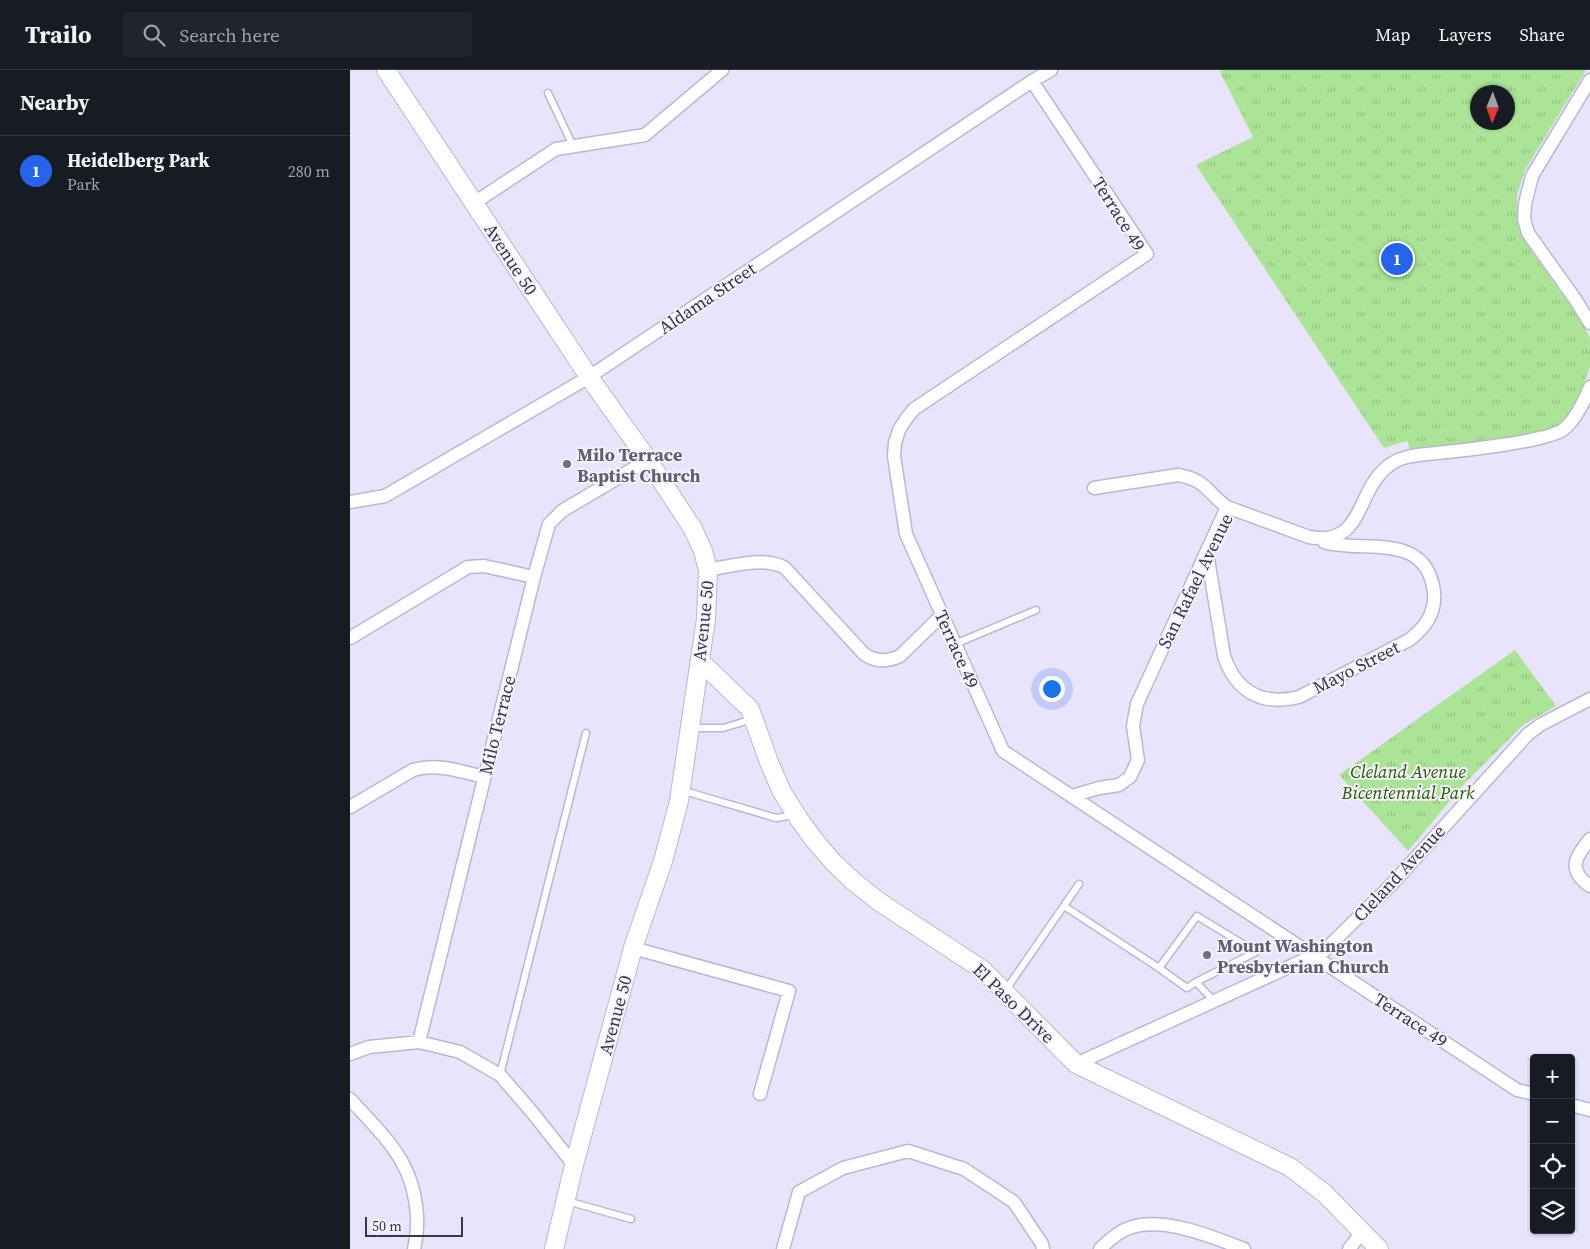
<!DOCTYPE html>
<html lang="en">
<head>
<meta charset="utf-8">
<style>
  body { margin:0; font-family:"Source Serif 4",serif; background:#20242c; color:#f1f3f6 }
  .controls { position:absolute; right:15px; bottom:15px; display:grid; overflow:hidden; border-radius:5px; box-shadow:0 1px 4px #0004 }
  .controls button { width:45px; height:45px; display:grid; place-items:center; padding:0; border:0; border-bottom:1px solid #363941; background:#171b24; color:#f1f3f6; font:25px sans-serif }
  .compass { position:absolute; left:1120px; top:15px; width:45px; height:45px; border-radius:50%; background:#171b24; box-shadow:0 1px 4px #0004; rotate:181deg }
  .scale { position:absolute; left:15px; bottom:12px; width:98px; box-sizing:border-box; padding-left:5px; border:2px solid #3a3642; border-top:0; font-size:14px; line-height:18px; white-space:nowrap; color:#3a3642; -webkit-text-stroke:4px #f6f2ff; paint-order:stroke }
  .you { position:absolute; left:701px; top:618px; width:18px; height:18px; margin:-12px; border:4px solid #fff; border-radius:50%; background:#1a73e8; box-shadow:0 0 0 8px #1a73e833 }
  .badge { display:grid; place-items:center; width:32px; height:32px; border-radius:50%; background:#2563eb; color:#fff; font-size:16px; font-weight:700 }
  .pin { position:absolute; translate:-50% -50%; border:2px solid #fff; box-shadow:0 1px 5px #0006 }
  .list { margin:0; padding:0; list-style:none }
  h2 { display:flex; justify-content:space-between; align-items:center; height:65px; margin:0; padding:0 20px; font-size:21px }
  h2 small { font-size:16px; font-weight:400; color:#9ea1a6 }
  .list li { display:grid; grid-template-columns:32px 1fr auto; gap:15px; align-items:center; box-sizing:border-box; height:70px; padding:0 20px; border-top:1px solid #363941 }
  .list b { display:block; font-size:19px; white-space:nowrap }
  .list p { margin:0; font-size:16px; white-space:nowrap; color:#9ea1a6 }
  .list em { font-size:16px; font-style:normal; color:#9ea1a6 }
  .icon { flex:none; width:28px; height:28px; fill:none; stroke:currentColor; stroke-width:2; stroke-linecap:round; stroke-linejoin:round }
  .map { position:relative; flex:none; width:1240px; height:1179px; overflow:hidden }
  header { display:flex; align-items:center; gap:30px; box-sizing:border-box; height:70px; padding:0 25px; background:#171b24; border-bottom:1px solid #363941 }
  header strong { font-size:24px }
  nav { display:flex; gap:28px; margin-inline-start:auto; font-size:18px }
  .search { width:350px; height:45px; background:#20242c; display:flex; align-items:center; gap:12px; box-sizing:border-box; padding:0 18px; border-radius:5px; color:#9ea1a6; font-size:19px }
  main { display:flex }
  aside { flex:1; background:#171b24 }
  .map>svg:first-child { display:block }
  .park { fill:url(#park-tufts); fill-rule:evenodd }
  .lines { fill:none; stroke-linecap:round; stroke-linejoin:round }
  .lane-casing { stroke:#bdb5d3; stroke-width:9 }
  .street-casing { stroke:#bdb5d3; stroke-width:15 }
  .secondary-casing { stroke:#bdb5d3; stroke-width:20 }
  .lane { stroke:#fff; stroke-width:6 }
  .street { stroke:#fff; stroke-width:12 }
  .secondary { stroke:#fff; stroke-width:18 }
  .worship-dot { fill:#6b7280; stroke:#f6f2ff; stroke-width:2 }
  .labels { text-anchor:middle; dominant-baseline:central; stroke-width:4; stroke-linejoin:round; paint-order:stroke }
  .street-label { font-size:18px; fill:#3a3642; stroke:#f6f2ff }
  .worship-label { font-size:18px; font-weight:bold; fill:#5b616d; stroke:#f6f2ff; text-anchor:start }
  .park-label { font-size:18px; font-style:italic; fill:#245c00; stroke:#f6f2ff }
</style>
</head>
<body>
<header>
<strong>Trailo</strong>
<div class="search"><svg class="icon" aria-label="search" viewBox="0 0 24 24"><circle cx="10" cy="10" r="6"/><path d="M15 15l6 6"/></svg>Search here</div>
<nav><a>Map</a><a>Layers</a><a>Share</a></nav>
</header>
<main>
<aside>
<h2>Nearby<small></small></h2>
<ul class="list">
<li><span class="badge">1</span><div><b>Heidelberg Park</b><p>Park</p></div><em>280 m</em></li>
</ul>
</aside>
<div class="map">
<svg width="1240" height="1179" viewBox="0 0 1240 1179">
  <defs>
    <pattern id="park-tufts" width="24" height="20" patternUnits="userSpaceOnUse" patternTransform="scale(1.25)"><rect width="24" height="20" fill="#abe397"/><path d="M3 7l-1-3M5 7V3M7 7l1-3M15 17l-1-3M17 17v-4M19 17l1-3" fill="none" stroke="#94c383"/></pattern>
  </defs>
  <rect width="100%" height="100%" fill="#eae3fc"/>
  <path class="park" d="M869,0H1236L1175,100L1167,125V143L1171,164L1180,179L1231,250L1240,268V297L1225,337L1219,347L1211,354L1201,360L1189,365L1060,379L1057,371L1034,378L846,95L903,67ZM1128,22H1158V52H1128Z
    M1165,580L1206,636L1173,655L1114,714L1058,781L989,705Z"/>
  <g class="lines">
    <g class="lane-casing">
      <path id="lane" d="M198,23L223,76
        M605,574L686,540
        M342,658H373L403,649
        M331,720L426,748L445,745
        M714,836L809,898L847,846L906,882L846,912L864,931
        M809,898L837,918L846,912
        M655,921L729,814
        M150,1005L236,663
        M217,1131L281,1149"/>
    </g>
    <g class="street-casing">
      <path id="street" d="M1240,10L1182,106L1175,134L1174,149L1178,163L1225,229L1240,253
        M682,11L797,184L564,339L556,349L549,360L545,373L544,386L556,464L653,681L1167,1020L1184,1024
        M124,133L206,79L295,65L372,0
        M744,418L828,405C857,410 856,422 877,437
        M0,432L35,426L239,307L682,11L701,0
        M857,483L874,586C886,622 912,636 949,627L1059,570C1075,558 1086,542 1084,522C1076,460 1014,484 974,472
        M358,500C381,496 415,486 435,498L514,584C526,592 536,592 550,586L592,545
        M0,568L118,497L134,496L184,507
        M722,726L749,718L769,715L780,707L788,690L783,656L787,634L877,437L959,467C1014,477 1005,423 1037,397C1051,385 1069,385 1087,383C1109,381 1201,371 1214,359C1225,350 1235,330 1240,317
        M0,737L63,700C88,693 110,701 134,707
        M1240,769C1225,787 1217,800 1240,816
        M283,878L439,921L410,1024
        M69,972L184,507L199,454L212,441L298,390
        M0,984L19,977L69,972L110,982L150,1005L182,1042L224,1095
        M726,994L974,881L1042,814L1178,664L1190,655L1240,629
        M0,1029C18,1049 39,1069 52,1092C66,1117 71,1152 64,1179
        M1221,1035L1240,1040
        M433,1179L449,1122L493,1098L558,1081L614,1099L664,1132L692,1174L693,1179
        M750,1179C758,1171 770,1160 782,1157C815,1147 863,1167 894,1179
        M999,1179L1012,1162"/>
    </g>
    <g class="secondary-casing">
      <path id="secondary" d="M36,0L239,307L298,390L343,459L353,481L358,500L356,549L329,731L313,791L283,878L224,1095L204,1179
        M350,591L400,639L419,692L432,722L449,749L465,771L483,792L503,811L528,831L633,900L726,994L940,1097L974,1123L1029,1179"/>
    </g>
    <use href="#lane" class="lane"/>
    <use href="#street" class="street"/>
    <use href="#secondary" class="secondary"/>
  </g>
  <g class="worship-dot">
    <circle cx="217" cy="394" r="5"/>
    <circle cx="857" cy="885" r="5"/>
  </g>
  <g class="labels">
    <g class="street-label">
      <text transform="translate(769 144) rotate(58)">Terrace 49</text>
      <text transform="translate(161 189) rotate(57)">Avenue 50</text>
      <text transform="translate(357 228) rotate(-34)">Aldama Street</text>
      <text transform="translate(845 511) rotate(-64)">San Rafael Avenue</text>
      <text transform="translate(353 551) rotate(-84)">Avenue 50</text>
      <text transform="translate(607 579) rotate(66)">Terrace 49</text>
      <text transform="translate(1006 597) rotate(-27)">Mayo Street</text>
      <text transform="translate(147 655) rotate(-76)">Milo Terrace</text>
      <text transform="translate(1049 803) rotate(-47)">Cleland Avenue</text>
      <text transform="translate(664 933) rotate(44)">El Paso Drive</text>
      <text transform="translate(265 945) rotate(-75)">Avenue 50</text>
      <text transform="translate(1061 950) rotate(33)">Terrace 49</text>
    </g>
    <g class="worship-label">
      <text x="227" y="384">Milo Terrace<tspan x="227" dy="21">Baptist Church</tspan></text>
      <text x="867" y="875">Mount Washington<tspan x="867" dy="21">Presbyterian Church</tspan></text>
    </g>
    <g class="park-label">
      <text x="1058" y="701">Cleland Avenue<tspan x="1058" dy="21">Bicentennial Park</tspan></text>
    </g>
  </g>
</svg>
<div class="controls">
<button>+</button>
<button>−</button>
<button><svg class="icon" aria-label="locate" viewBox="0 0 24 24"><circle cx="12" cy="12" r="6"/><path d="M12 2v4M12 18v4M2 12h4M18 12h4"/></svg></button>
<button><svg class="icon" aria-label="layers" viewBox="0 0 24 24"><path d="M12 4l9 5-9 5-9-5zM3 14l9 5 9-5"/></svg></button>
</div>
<svg class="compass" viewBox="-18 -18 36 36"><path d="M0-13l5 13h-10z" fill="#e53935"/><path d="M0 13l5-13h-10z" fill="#9ea1a6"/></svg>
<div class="scale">50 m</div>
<div class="you"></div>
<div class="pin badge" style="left:1047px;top:189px">1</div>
</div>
</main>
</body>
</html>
